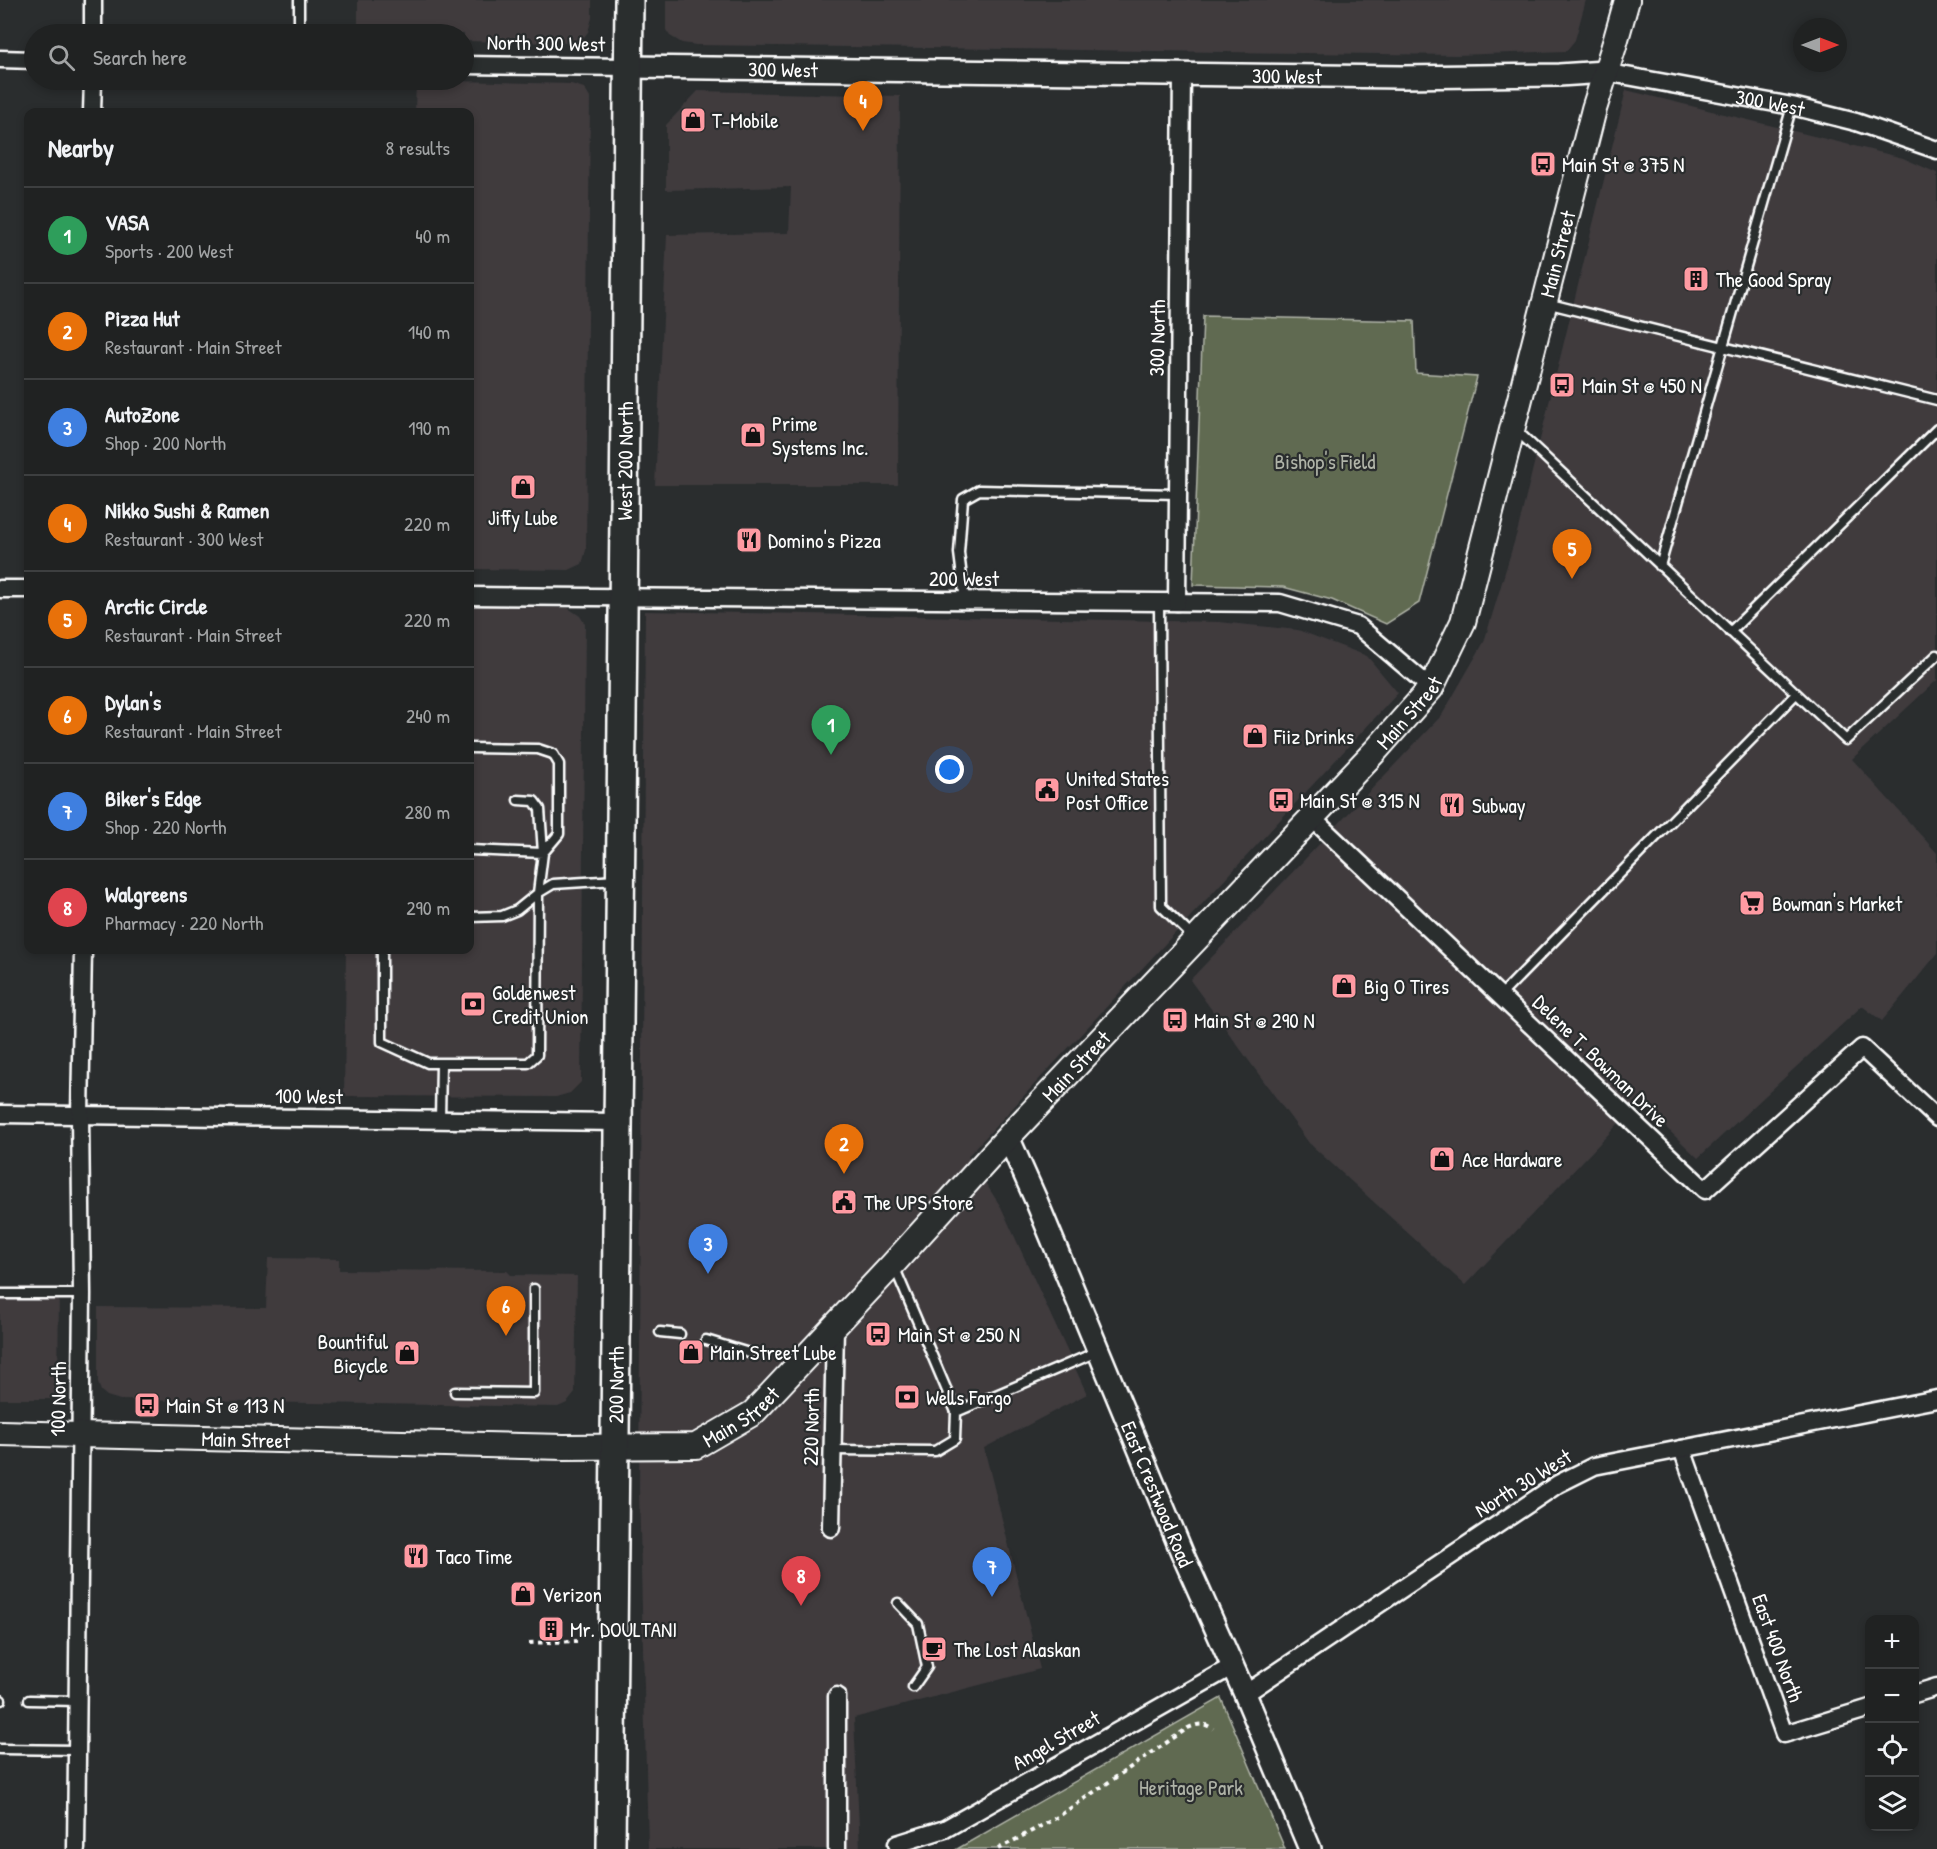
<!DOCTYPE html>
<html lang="en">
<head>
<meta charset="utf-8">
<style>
  body { margin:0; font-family:"Patrick Hand",sans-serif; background:#2d2f2f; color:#f1f3f6 }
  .controls { position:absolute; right:18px; bottom:18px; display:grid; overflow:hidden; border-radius:12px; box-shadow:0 3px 9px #0003 }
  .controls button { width:54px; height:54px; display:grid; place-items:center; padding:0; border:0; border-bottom:2px solid #3d3f40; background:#202222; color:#f1f3f6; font:30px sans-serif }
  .compass { position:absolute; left:1793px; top:18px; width:54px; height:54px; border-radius:50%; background:#202222; box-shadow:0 3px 9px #0003; rotate:90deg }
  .you { position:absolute; left:950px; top:770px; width:21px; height:21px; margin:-15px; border:4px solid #fff; border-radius:50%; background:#1a73e8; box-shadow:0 0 0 9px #1a73e833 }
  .badge { display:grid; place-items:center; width:39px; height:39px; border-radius:50%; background:#db2777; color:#fff; font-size:20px; font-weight:700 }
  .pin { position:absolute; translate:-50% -50px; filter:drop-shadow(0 2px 3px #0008) }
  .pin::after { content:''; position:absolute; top:32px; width:21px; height:18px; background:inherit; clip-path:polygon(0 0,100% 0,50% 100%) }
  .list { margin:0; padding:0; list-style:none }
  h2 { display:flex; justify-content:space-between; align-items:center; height:78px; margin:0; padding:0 24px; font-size:26px }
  h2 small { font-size:20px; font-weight:400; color:#a2a4a5 }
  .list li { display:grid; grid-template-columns:39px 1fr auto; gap:18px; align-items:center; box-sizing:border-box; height:96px; padding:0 24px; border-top:2px solid #3d3f40 }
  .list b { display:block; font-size:22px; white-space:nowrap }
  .list p { margin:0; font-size:20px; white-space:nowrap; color:#a2a4a5 }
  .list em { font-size:20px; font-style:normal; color:#a2a4a5 }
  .icon { flex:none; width:33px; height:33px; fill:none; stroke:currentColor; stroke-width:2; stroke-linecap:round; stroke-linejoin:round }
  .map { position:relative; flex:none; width:1937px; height:1849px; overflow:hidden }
  .search { position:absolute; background:#202222; box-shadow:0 3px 9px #0003; left:24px; top:24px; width:450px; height:66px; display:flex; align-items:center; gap:15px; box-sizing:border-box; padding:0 21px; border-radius:33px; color:#a2a4a5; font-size:22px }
  .panel { position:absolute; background:#202222; box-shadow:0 3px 9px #0003; left:24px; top:108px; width:450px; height:846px; border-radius:12px }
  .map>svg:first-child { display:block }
  .built { fill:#3f3b3e }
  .green { fill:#606a51; stroke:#b0b4a8; stroke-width:1.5 }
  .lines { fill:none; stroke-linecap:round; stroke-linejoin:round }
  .service-casing { stroke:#fff; stroke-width:13 }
  .minor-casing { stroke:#fff; stroke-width:21 }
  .tertiary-casing { stroke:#fff; stroke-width:26 }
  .secondary-casing { stroke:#fff; stroke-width:28 }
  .primary-casing { stroke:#fff; stroke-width:32 }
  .path { stroke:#fff; stroke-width:4; stroke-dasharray:4.5 4.5; stroke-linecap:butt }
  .service { stroke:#2a2d2e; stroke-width:8 }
  .minor { stroke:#2a2d2e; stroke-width:16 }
  .tertiary { stroke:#2a2d2e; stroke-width:21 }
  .secondary { stroke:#2a2d2e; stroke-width:24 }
  .primary { stroke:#2a2d2e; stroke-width:27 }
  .labels { text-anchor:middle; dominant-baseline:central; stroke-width:4.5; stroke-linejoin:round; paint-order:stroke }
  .street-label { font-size:21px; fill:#fff; stroke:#2a2d2e }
  .poi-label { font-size:21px; fill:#fff; stroke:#2a2d2e; text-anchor:start }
  .park-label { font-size:21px; fill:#b0b4a8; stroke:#2a2d2e }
</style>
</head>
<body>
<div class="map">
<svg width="1937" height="1849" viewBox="0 0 1937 1849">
  <rect width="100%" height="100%" fill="#2a2d2e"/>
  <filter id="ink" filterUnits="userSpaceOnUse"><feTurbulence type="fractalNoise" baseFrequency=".0167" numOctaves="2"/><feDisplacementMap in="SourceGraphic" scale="12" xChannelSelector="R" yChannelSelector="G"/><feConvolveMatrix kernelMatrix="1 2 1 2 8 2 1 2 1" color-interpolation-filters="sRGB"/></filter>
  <g filter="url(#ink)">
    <path class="built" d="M358,0H592V18L588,32L584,37L568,43L464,41V34H358Z
      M666,0H1586L1575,40L1566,51L1457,55L696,45L682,43L670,36L666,30Z
      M416,80L571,84L584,88L590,98L586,550L582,564L569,570L470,569V112H415Z
      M1626,90L1903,158L1937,173V680L1852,759L1937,853V954L1882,1021L1862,1006L1698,1158L1639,1102L1465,1285L1309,1143L1190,980L1442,715L1484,642L1518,529Z
      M698,91L900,96L898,485H655L667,235L789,233L791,187L666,190V125Z
      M470,606L568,608L580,616L585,624L581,1082L570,1093L556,1097L344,1096L346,950H470Z
      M645,611L1219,622L1298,630L1367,656L1398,693L968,1156L1001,1207L1087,1394L984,1448L1040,1669L854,1718L860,1849H648L639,1489Z
      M268,1258L339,1259V1270L507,1271L511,1275L577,1276L575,1393L567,1403L558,1407L120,1400L107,1396L101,1391L98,1383V1307L266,1308Z
      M0,1287H59L58,1388L57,1395L53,1399H0Z"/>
    <path class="green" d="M1203,316L1414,321L1416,373L1477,377L1419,603L1386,624L1332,600L1283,587L1193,585Z
      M1221,1698L1285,1849H957Z"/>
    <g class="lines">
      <g class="service-casing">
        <path id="service" d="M299,34V0
          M1546,303L1937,400
          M1516,430L1846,740L1937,655
          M1660,566L1792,106
          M965,601L959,553L963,499L979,490L1178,494
          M1159,602L1161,906L1195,939
          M1730,632L1937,429
          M470,748L538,749L553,754L559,764V834L543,853
          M470,850L543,853
          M470,917L502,916L517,910L538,893L553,884L617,880
          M382,950V1042L428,1063H528L537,1055L538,893L543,853L540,809L534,801L518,800
          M1500,996L1796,694
          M440,1120L441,1063
          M894,1266L956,1412
          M0,1294H82
          M660,1332L680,1334
          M706,1340L749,1353
          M455,1392L534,1393V1289
          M833,1450L935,1451L955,1439L956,1412L1099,1351
          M898,1603L918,1624L927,1667L913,1687
          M0,1700H1
          M29,1700L78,1701
          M0,1749L77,1750"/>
      </g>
      <g class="minor-casing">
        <g id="minor">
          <path d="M93,34V0"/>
          <path d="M0,59L34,60"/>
          <path d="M464,65L629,67"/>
          <path id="s1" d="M1605,72L1792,106L1856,122L1937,150"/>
          <path d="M92,112L93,80"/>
          <path d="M0,589H28"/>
          <path d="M470,596L1280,603L1358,626L1431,688"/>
          <path d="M1177,602L1182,74"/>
          <path d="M1312,818L1705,1190L1862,1048L1937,1118"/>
          <path d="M0,1114L618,1122"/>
          <path d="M1682,1449L1784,1734L1870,1708"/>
          <path d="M831,1528L835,1326"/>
          <path d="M1245,1694L1558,1484L1594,1466L1937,1399"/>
          <path d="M1914,1694L1937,1687"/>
          <path d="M897,1844L945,1829L1233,1666"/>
          <path d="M76,1849L82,1294L80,1115L83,950"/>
          <path d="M837,1849V1696"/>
        </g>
      </g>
      <g class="tertiary-casing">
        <g id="tertiary">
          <path id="s2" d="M629,67L1402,77L1559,75L1605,72"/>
          <path id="s3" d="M1008,1137L1036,1200L1183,1555L1245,1694L1310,1849"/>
        </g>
      </g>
      <g class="secondary-casing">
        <g id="secondary">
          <path id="s4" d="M0,1433L564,1447L696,1446L753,1413L893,1264L1008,1137L1377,749L1431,688L1463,622L1594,109L1614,46L1627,0"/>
        </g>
      </g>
      <g class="primary-casing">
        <g id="primary">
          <path id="s5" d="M611,1849L629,0"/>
        </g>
      </g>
      <path class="path" d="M529,1643L577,1641
        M998,1849L1056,1818L1188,1728C1198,1724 1204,1722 1213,1729"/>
      <use href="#service" class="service"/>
      <use href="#minor" class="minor"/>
      <use href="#tertiary" class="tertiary"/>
      <use href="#secondary" class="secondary"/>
      <use href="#primary" class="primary"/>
    </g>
  </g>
  <defs>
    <g id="shop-square" transform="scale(1.35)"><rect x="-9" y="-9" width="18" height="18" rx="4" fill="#ff9aa2" stroke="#2a2d2e"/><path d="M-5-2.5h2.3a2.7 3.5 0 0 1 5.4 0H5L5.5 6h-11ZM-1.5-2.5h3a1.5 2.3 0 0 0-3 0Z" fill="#111"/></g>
    <g id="bus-square" transform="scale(1.35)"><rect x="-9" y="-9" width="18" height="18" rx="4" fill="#ff9aa2" stroke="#2a2d2e"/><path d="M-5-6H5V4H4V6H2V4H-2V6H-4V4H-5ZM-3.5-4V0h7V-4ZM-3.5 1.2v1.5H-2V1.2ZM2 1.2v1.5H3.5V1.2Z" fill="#111"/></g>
    <g id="building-square" transform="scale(1.35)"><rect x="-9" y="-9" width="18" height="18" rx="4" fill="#ff9aa2" stroke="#2a2d2e"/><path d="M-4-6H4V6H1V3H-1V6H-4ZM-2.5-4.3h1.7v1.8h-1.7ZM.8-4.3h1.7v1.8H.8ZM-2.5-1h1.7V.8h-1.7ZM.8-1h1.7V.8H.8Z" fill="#111"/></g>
    <g id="restaurant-square" transform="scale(1.35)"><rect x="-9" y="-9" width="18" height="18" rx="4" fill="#ff9aa2" stroke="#2a2d2e"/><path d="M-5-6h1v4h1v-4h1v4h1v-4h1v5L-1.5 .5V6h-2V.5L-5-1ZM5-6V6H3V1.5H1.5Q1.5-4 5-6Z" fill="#111"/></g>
    <g id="civic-square" transform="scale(1.35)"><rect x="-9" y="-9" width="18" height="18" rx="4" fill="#ff9aa2" stroke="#2a2d2e"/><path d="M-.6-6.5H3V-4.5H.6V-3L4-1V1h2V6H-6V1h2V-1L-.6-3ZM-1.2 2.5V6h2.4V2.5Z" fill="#111"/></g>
    <g id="supermarket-square" transform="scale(1.35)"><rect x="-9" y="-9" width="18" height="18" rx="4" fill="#ff9aa2" stroke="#2a2d2e"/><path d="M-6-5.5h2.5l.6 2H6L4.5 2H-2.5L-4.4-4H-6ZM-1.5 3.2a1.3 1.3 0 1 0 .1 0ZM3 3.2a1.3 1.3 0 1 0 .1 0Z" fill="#111"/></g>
    <g id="bank-square" transform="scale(1.35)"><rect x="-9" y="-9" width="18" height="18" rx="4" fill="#ff9aa2" stroke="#2a2d2e"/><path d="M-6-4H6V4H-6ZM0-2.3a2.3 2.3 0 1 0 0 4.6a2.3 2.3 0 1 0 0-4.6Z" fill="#111"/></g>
    <g id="cafe-square" transform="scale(1.35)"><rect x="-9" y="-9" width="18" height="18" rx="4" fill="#ff9aa2" stroke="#2a2d2e"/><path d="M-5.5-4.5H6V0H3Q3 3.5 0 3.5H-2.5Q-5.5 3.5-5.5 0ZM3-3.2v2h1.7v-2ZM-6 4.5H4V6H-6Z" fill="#111"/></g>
  </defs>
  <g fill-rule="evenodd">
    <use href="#shop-square" x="693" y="120"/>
    <use href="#bus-square" x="1543" y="164"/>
    <use href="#building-square" x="1696" y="279"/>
    <use href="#bus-square" x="1562" y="385"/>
    <use href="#shop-square" x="753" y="435"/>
    <use href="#shop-square" x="523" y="487"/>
    <use href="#restaurant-square" x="749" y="540"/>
    <use href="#shop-square" x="1255" y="736"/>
    <use href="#civic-square" x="1047" y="790"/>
    <use href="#bus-square" x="1281" y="800"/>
    <use href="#restaurant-square" x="1452" y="805"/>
    <use href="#supermarket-square" x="1752" y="903"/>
    <use href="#shop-square" x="1344" y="986"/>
    <use href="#bank-square" x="473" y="1004"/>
    <use href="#bus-square" x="1175" y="1020"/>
    <use href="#shop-square" x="1442" y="1159"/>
    <use href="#civic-square" x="844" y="1202"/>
    <use href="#bus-square" x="878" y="1334"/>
    <use href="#shop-square" x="691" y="1352"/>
    <use href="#shop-square" x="407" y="1353"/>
    <use href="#bank-square" x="907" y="1397"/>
    <use href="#bus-square" x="147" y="1405"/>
    <use href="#restaurant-square" x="416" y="1556"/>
    <use href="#shop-square" x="523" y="1594"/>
    <use href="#building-square" x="551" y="1629"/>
    <use href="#cafe-square" x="934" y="1649"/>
  </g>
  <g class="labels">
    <g class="street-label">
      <text transform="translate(546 43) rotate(1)">North 300 West</text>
      <text stroke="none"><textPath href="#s2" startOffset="154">300 West</textPath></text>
      <text stroke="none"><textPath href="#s2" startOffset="658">300 West</textPath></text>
      <text stroke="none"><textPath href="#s1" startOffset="168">300 West</textPath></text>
      <text stroke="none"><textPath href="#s4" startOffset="2208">Main Street</textPath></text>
      <text transform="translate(1157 338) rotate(-89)">300 North</text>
      <text stroke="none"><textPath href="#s5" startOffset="1388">West 200 North</textPath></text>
      <text x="964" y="578">200 West</text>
      <text stroke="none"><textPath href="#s4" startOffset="1722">Main Street</textPath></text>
      <text transform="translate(1601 1061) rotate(44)">Delene T. Bowman Drive</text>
      <text stroke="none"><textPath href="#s4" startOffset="1236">Main Street</textPath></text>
      <text transform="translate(309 1096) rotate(1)">100 West</text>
      <text stroke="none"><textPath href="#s5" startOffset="464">200 North</textPath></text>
      <text transform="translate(58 1399) rotate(-89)">100 North</text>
      <text stroke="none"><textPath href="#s4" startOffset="750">Main Street</textPath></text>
      <text transform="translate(811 1427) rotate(-89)">220 North</text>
      <text stroke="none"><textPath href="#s4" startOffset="246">Main Street</textPath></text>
      <text transform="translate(1523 1483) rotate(-32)">North 30 West</text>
      <text stroke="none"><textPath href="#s3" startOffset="387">East Crestwood Road</textPath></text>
      <text transform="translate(1778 1648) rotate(70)">East 400 North</text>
      <text transform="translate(1056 1740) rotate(-30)">Angel Street</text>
    </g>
    <g class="poi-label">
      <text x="712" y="120">T-Mobile</text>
      <text x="1562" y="164">Main St @ 375 N</text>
      <text x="1716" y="279">The Good Spray</text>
      <text x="1582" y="385">Main St @ 450 N</text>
      <text x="772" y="423">Prime<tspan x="772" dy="24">Systems Inc.</tspan></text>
      <text x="523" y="517" text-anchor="middle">Jiffy Lube</text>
      <text x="768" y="540">Domino's Pizza</text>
      <text x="1274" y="736">Fiiz Drinks</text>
      <text x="1066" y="778">United States<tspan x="1066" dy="24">Post Office</tspan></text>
      <text x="1300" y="800">Main St @ 315 N</text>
      <text x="1472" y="805">Subway</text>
      <text x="1772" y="903">Bowman's Market</text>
      <text x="1364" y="986">Big O Tires</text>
      <text x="492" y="992">Goldenwest<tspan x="492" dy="24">Credit Union</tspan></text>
      <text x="1194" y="1020">Main St @ 290 N</text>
      <text x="1462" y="1159">Ace Hardware</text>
      <text x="864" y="1202">The UPS Store</text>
      <text x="898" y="1334">Main St @ 250 N</text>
      <text x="388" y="1341" text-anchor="end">Bountiful<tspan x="388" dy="24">Bicycle</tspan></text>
      <text x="710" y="1352">Main Street Lube</text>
      <text x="926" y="1397">Wells Fargo</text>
      <text x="166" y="1405">Main St @ 113 N</text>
      <text x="436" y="1556">Taco Time</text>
      <text x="542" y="1594">Verizon</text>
      <text x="570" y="1629">Mr. DOULTANI</text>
      <text x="954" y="1649">The Lost Alaskan</text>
    </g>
    <g class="park-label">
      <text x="1325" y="461">Bishop's Field</text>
      <text x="1191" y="1787">Heritage Park</text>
    </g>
  </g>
</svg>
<div class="controls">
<button>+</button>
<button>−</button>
<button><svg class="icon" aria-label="locate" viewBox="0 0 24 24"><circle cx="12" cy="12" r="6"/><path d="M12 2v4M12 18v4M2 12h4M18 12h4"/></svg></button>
<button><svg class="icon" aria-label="layers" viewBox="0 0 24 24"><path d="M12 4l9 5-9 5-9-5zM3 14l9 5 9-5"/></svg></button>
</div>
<svg class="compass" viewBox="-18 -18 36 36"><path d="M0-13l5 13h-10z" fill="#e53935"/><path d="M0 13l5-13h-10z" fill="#a2a4a5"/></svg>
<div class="you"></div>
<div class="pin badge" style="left:831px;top:755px;background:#2e9e5b">1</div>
<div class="pin badge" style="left:844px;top:1174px;background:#e8710a">2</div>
<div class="pin badge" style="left:708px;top:1274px;background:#3f7fe0">3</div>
<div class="pin badge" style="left:863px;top:131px;background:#e8710a">4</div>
<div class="pin badge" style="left:1572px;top:579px;background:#e8710a">5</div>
<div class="pin badge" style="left:506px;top:1336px;background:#e8710a">6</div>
<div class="pin badge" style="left:992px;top:1597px;background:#3f7fe0">7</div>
<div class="pin badge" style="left:801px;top:1606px;background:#e0444e">8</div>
<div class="search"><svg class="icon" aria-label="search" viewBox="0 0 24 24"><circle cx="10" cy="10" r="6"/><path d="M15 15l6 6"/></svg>Search here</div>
<section class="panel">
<h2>Nearby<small>8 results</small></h2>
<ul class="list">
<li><span class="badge" style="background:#2e9e5b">1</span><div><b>VASA</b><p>Sports · 200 West</p></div><em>40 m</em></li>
<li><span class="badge" style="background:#e8710a">2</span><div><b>Pizza Hut</b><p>Restaurant · Main Street</p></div><em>140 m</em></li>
<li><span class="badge" style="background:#3f7fe0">3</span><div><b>AutoZone</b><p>Shop · 200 North</p></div><em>190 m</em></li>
<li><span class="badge" style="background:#e8710a">4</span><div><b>Nikko Sushi &amp; Ramen</b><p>Restaurant · 300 West</p></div><em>220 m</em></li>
<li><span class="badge" style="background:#e8710a">5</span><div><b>Arctic Circle</b><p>Restaurant · Main Street</p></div><em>220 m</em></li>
<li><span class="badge" style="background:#e8710a">6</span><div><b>Dylan's</b><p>Restaurant · Main Street</p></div><em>240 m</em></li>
<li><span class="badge" style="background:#3f7fe0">7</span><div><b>Biker's Edge</b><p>Shop · 220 North</p></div><em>280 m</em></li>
<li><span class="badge" style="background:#e0444e">8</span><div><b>Walgreens</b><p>Pharmacy · 220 North</p></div><em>290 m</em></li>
</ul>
</section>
</div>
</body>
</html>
